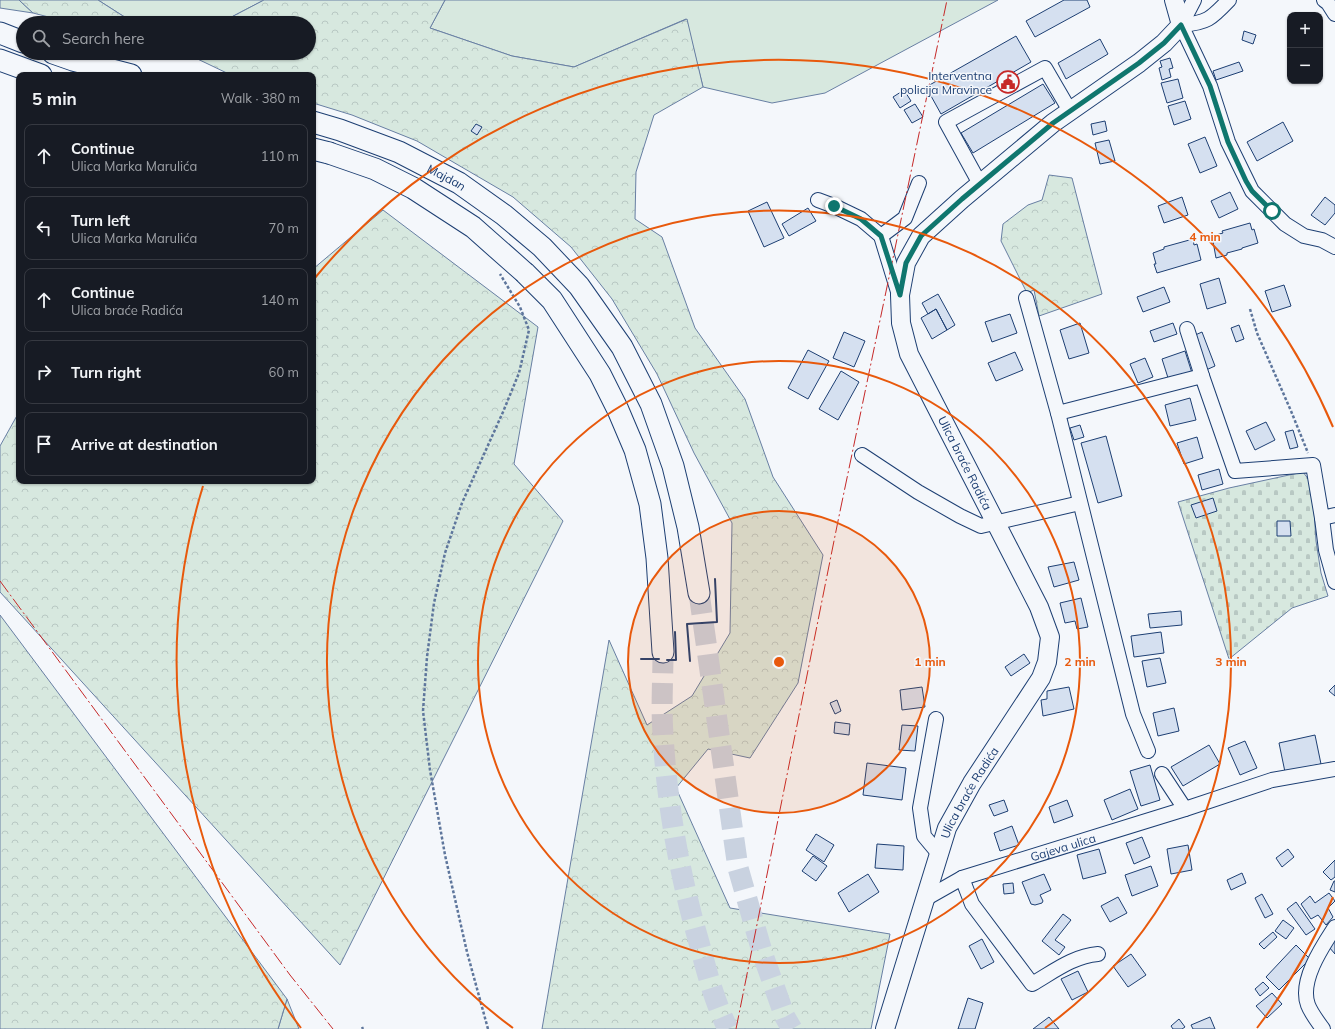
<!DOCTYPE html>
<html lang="en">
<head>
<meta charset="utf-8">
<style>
  body { margin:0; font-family:Mulish,sans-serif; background:#242831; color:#f1f3f6 }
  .controls { position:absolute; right:12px; top:12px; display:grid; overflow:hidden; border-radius:8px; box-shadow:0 1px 3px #0004 }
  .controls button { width:36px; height:36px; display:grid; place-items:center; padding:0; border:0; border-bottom:1px solid #363941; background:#171b24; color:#f1f3f6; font:20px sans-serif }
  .stop { position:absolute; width:12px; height:12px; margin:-9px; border:3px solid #0f766e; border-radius:50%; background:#fff }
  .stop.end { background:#0f766e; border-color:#fff; box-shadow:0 1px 4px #0008 }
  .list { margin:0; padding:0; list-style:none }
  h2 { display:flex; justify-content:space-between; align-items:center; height:52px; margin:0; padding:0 16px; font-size:17px }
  h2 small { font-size:13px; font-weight:400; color:#9ea1a6 }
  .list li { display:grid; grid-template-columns:26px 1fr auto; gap:12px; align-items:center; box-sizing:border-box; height:64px; margin:0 8px 8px; padding:0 8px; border:1px solid #363941; border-radius:8px }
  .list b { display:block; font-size:15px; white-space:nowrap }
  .list p { margin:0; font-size:13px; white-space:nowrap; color:#9ea1a6 }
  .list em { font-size:13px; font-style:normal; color:#9ea1a6 }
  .icon { flex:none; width:22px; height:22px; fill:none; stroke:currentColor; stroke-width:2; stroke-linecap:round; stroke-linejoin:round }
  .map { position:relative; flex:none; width:1335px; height:1029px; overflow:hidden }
  .search { position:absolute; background:#171b24; box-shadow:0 1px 3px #0004; left:16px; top:16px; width:300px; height:44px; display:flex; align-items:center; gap:10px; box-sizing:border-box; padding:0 14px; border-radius:22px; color:#9ea1a6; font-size:15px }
  .panel { position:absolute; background:#171b24; box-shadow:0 1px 3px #0004; left:16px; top:72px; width:300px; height:412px; border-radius:8px }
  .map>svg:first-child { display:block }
  .grass { fill:#d7e8df; stroke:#687fa3 }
  .forest { fill:url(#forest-crowns); stroke:#687fa3 }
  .cemetery { fill:url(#cemetery-stones); stroke:#687fa3 }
  .building { fill:#d5e0f0; stroke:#1d3f73 }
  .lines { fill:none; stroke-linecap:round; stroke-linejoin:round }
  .highway-tunnel { stroke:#c9d2e0; stroke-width:21; stroke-dasharray:21 10; stroke-linecap:butt }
  .minor-casing { stroke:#1d3f73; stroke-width:16 }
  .major-casing { stroke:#1d3f73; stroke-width:20 }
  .highway-casing { stroke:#1d3f73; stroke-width:23 }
  .path { stroke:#5e769c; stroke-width:2.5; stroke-dasharray:3 2; stroke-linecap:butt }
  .minor { stroke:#f4f7fb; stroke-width:14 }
  .major { stroke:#f4f7fb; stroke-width:18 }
  .highway { stroke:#f4f7fb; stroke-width:21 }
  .highway-bridge-casing { stroke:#1d3f73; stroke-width:23; stroke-linecap:butt }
  .highway-bridge { stroke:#f4f7fb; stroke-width:21 }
  .wall { stroke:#1d3f73; stroke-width:2 }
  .power { stroke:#c62828; stroke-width:1; stroke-dasharray:14 3 2 3; stroke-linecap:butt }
  .route { stroke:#0f766e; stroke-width:5 }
  .ring { fill:none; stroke:#e8590c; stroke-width:2 }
  .labels { text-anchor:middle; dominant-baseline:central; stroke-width:3; stroke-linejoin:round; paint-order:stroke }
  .poi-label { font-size:12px; fill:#1d3f73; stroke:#f4f7fb; text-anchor:end }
  .street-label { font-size:12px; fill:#1d3f73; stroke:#f4f7fb }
  .centre { fill:#e8590c; stroke:#f4f7fb; stroke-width:2 }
  .ring-label { font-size:12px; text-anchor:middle; font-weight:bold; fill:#e8590c; stroke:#f4f7fb; stroke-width:3; stroke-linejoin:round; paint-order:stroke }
</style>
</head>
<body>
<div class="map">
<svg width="1335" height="1029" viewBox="0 0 1335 1029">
  <defs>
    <pattern id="forest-crowns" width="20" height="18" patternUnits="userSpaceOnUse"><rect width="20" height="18" fill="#d7e8df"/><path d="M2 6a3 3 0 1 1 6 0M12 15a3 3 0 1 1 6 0" fill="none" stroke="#b8c8c3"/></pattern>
    <pattern id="cemetery-stones" width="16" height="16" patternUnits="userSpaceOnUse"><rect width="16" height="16" fill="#d7e8df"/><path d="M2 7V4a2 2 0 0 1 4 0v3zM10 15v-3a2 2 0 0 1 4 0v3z" fill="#b8c8c3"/></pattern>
  </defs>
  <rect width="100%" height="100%" fill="#f4f7fb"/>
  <path class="grass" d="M0,0H19L33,13L0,8Z
    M98,0H264L220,23H134Z
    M445,0H998L825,93L772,103L703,87L686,19L574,67L512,56L430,28Z
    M287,999L299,1029H278Z"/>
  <path class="forest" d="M19,0H98L134,23H72L33,13Z
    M264,0H445L430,28L512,56L574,67L687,19L703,87L654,115L636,172L635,219L662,237L695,328L745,399L773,477L823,555L798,683L750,758L708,749L676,788L730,908L890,934L871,1029H542L609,640L647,725L692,696L730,633L732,523L694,453L657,374L612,299L571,247L513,197L417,141L352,115L313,103V75H231L185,53H309V23H220Z
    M1049,175L1072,178L1102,294L1039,316L1034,290L1027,293L1001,241L1003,224L1028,205L1042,200Z
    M383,210L538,327L514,464L563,521L340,965L0,592V446L19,412V481H313V269Z
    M0,615L287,999L278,1029H0Z"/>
  <path class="cemetery" d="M1303,472L1309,480L1314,510L1316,541L1321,573L1328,596L1292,608L1229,659L1178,502L1229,488Z"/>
  <path class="building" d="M1064,0H1087L1090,7L1035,37L1026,21Z
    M1244,31L1256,35L1253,44L1242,40Z
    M1016,36L1031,62L941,114L926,87Z
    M1100,39L1108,54L1066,79L1058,63Z
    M1170,58L1173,68L1169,69L1171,77L1162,80L1159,68L1162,67L1160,61Z
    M1239,62L1243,71L1216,80L1213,71Z
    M1178,79L1183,98L1167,103L1161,83Z
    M1043,84L1055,103L973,153L961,133Z
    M904,90L911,101L900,108L893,97Z
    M1185,101L1191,119L1174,125L1168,106Z
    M915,104L923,117L912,123L904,110Z
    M1105,121L1107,131L1093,135L1091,124Z
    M1283,122L1293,141L1257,161L1247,142Z
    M476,124L482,127L477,135L471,131Z
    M1205,137L1217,166L1200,173L1188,144Z
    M1109,140L1115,161L1100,164L1095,143Z
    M1230,192L1238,209L1219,218L1211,201Z
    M1182,197L1188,215L1164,223L1158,206Z
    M1325,197L1335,205V213L1325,225L1311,215Z
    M767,202L784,238L764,247L748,211Z
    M808,208L816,221L789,236L782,224Z
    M1250,223L1252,230L1254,229L1258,243L1242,248V249L1227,253V255L1216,258L1212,236L1223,233L1222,231Z
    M1193,239L1194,245L1197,244L1201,260L1157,273L1154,264H1156L1153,253L1164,249V247Z
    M1219,278L1226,303L1207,309L1200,284Z
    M1284,285L1291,306L1272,312L1265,291Z
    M1164,287L1170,302L1143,312L1137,297Z
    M938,294L955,325L947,330L936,309L928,314L922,303Z
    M936,309L947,330L932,339L921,318Z
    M1010,314L1017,333L992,342L985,322Z
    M1080,323L1089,353L1069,359L1060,330Z
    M1173,323L1177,334L1154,342L1150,331Z
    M1239,325L1244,339L1236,342L1231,328Z
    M844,332L865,341L854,367L833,358Z
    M1202,332L1215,366L1206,370L1193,336Z
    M808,350L829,361L808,399L788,388Z
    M1185,351L1192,373L1169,381L1162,359Z
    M1015,352L1023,370L996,381L988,363Z
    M1145,358L1153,377L1138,383L1130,364Z
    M841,371L859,382L838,420L819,409Z
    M1190,398L1196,420L1170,426L1165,405Z
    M1266,422L1275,440L1255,450L1246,431Z
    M1080,425L1084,437L1074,440L1070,428Z
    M1293,430L1298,447L1290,449L1285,432Z
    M1106,436L1122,496L1098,503L1081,443Z
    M1197,437L1203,458L1184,464L1177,443Z
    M1219,469L1223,484L1202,490L1198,475Z
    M1213,498L1217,511L1196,518L1191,505Z
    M1277,521H1290L1291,536H1277Z
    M1074,562L1079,580L1054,587L1048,567Z
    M1081,598L1088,627L1077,629L1075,621L1065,623L1060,603Z
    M1181,611L1182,625L1150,628L1148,614Z
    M1161,632L1164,653L1134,657L1131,636Z
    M1024,654L1030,663L1011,676L1005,667Z
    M1160,658L1166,683L1147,687L1142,661Z
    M1335,685V696L1329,691Z
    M922,687L925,707L902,710L900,690Z
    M1069,687L1074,709L1043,716L1041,700L1047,699V691Z
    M837,700L841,711L835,714L830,703Z
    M1174,708L1179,731L1158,736L1153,713Z
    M835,722L850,724L849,735L834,733Z
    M902,725L918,726L915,751L899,750Z
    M1315,735L1321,764L1285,772L1279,743Z
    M1245,741L1257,768L1240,775L1228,748Z
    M1209,745L1220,764L1183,786L1171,767Z
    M867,763L906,768L902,800L863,795Z
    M1150,765L1160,800L1141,806L1130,771Z
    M1130,789L1138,809L1112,820L1104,800Z
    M1004,800L1008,811L994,816L989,805Z
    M1067,800L1073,816L1054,823L1049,807Z
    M1012,826L1019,845L1000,851L994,833Z
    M816,834L834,845L824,862L806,850Z
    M1142,837L1150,857L1134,864L1126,843Z
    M877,844L904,846L903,870L875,868Z
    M1188,845L1192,870L1171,874L1167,849Z
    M1099,849L1106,873L1083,879L1077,855Z
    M1288,849L1294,857L1282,867L1276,858Z
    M813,856L827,866L816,881L802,871Z
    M1335,860V877L1331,880L1323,872Z
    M1151,866L1158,886L1132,896L1125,875Z
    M1242,873L1246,883L1231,890L1227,880Z
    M868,874L879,892L849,912L838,893Z
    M1044,874L1051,890L1040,895L1043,901L1042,903L1035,905L1031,904L1022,882Z
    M1334,881H1335V892L1330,890Z
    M1013,883L1014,893L1004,894L1003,884Z
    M1329,893L1335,901L1328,908L1333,917L1326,925L1318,915L1311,919L1301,904L1310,896L1315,903Z
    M1262,894L1273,914L1265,918L1255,898Z
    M1118,897L1127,913L1110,922L1101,906Z
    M1296,902L1315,929L1306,935L1287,909Z
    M1063,914L1071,920L1055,940L1065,947L1059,955L1042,941Z
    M1283,920L1294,928L1286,939L1275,931Z
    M1273,932L1277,937L1264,949L1259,944Z
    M982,939L994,962L981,969L969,946Z
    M1335,941V954L1329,947Z
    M1296,945L1310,959L1279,990L1266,977Z
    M1131,954L1146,975L1128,987L1113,966Z
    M1078,971L1088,992L1072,1000L1061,979Z
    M1263,982L1269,988L1260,996L1255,989Z
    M1272,993L1282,1004L1267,1018L1256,1006Z
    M968,998L983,1003L975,1029H958Z
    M1049,1017L1059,1029H1033Z
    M1210,1017L1215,1029H1193L1191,1025Z
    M1179,1019L1185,1027L1182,1029H1173L1171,1026Z"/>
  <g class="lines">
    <path class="highway-tunnel" d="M699,593L738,868L763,955L785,1017L792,1029
      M663,652C663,680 661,707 663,734C667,806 680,877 700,946C707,973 715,1003 728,1029"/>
    <g class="minor-casing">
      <g id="minor">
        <path d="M1324,0L1328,3L1335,14"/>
        <path d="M1181,25L1210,86L1228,142L1252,191L1285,224L1304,236L1322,240L1335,247"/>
        <path d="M1181,25C1207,23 1211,19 1229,0"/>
        <path d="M1181,25L1194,0"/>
        <path d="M980,184L946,122L1045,68L1070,111"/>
        <path d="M818,200L834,206L861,219L881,236L899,295"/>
        <path d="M881,236L905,218L919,183"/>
        <path d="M1026,298L1058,413L1133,714L1148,751"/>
        <path d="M1187,329L1202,376"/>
        <path d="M1058,413L1202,376L1235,471L1313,465L1322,518L1335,515"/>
        <path d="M862,455L918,492L960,516L981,526L1080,503"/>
        <path d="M1322,518L1326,550L1335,582"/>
        <path d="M936,719L920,808L924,836L939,854"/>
        <path d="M1162,774L1185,809"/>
        <path d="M962,878L972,904L1032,984C1053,972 1073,956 1098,954"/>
        <path id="s1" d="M925,899L962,878L1185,809L1272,780L1335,769"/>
        <path d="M1323,1029C1318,1022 1311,1013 1308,1005C1299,981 1322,947 1335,927"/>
      </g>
    </g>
    <g class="major-casing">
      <g id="major">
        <path id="s2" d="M885,1029L947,828L972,783L1041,678L1047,662L1050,637L1039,607L909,354L901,323L900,295L906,263L921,236L962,199L1053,123L1139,63L1164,43L1181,25L1174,0"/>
      </g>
    </g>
    <g class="highway-casing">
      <g id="highway">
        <path d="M0,33L23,42"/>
        <path d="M53,53L73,60L131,75"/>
        <path d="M0,60L41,75"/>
        <path id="s3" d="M313,122L340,130L399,152L459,183L504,215L542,247L579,286L622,347L651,404L673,466L688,527L699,593"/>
        <path d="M313,149L329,153"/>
        <path d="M525,273L552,300L600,374L618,410L635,450L650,504L657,558L663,652"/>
      </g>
    </g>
    <path class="path" d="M1250,309L1257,333L1291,411L1308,453
      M362,1027L363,1029
      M488,1029L467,952L445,855L430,770L423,711L427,657L434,603L445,553L462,503L503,412L519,373L529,330L520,307L500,274"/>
    <use href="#minor" class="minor"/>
    <use href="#major" class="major"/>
    <use href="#highway" class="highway"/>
    <g class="highway-bridge-casing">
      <path id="highway-bridge" d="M329,153L375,169L413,188L473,227L525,273"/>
    </g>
    <use href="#highway-bridge" class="highway-bridge"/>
    <path class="wall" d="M641,659H659
      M667,660H676L675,632
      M690,661L687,624L717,622L715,579"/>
    <path class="power" d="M0,581L290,975L333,1029
      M736,1029L838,521L947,0"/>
  </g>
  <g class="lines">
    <path class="route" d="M834,206L861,219L881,236L900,295L906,263L921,236L962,199L1053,123L1139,63L1164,43L1181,25L1210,86L1228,142L1246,181L1252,191L1272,211"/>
  </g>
  <circle cx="779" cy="662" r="151" fill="#e8590c" fill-opacity=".12"/>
  <g class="ring">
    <circle cx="779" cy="662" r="151"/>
    <circle cx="779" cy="662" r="301"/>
    <path d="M513 1028A452 452 0 1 1 1045 1028"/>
    <path d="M1333 897A602 602 0 0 1 1257 1028M301 1028A602 602 0 0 1 203 486M314 279A602 602 0 0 1 1333 427"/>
  </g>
  <defs>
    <g id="civic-ring" transform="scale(1.15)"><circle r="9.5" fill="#f4f7fb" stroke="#c62828" stroke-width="1.5"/><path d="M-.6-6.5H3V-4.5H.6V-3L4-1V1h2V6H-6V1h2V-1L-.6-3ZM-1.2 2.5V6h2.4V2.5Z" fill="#c62828"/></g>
  </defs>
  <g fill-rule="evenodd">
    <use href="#civic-ring" x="1008" y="82"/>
  </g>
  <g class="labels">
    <g class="poi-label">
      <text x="992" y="75">Interventna<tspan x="992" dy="14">policija Mravince</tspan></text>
    </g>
    <g class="street-label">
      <text stroke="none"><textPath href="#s3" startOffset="145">Majdan</textPath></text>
      <text transform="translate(965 463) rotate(63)">Ulica braće Radića</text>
      <text stroke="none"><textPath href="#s2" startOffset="252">Ulica braće Radića</textPath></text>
      <text stroke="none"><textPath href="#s1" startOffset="148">Gajeva ulica</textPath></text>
    </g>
  </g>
  <circle cx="779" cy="662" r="6" class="centre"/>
  <g class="ring-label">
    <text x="1205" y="241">4 min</text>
    <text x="930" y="666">1 min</text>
    <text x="1080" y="666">2 min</text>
    <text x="1231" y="666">3 min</text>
  </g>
</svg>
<div class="controls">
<button>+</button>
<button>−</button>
</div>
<div class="stop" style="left:1272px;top:211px"></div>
<div class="stop end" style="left:834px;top:206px"></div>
<div class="search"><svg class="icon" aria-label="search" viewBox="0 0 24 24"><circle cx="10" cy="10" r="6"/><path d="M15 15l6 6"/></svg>Search here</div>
<section class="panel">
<h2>5 min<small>Walk · 380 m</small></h2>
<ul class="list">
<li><svg class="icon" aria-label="ahead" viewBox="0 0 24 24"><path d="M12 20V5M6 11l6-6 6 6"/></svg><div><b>Continue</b><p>Ulica Marka Marulića</p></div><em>110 m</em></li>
<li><svg class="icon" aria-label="left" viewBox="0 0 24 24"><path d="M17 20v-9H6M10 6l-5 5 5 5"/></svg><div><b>Turn left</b><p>Ulica Marka Marulića</p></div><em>70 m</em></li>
<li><svg class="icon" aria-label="ahead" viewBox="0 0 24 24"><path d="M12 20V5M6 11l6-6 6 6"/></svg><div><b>Continue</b><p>Ulica braće Radića</p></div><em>140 m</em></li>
<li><svg class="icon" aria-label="right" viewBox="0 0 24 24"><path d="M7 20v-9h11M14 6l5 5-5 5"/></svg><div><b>Turn right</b></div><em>60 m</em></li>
<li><svg class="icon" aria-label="arrive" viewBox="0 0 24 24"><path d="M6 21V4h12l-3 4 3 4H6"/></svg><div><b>Arrive at destination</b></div></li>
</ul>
</section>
</div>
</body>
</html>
